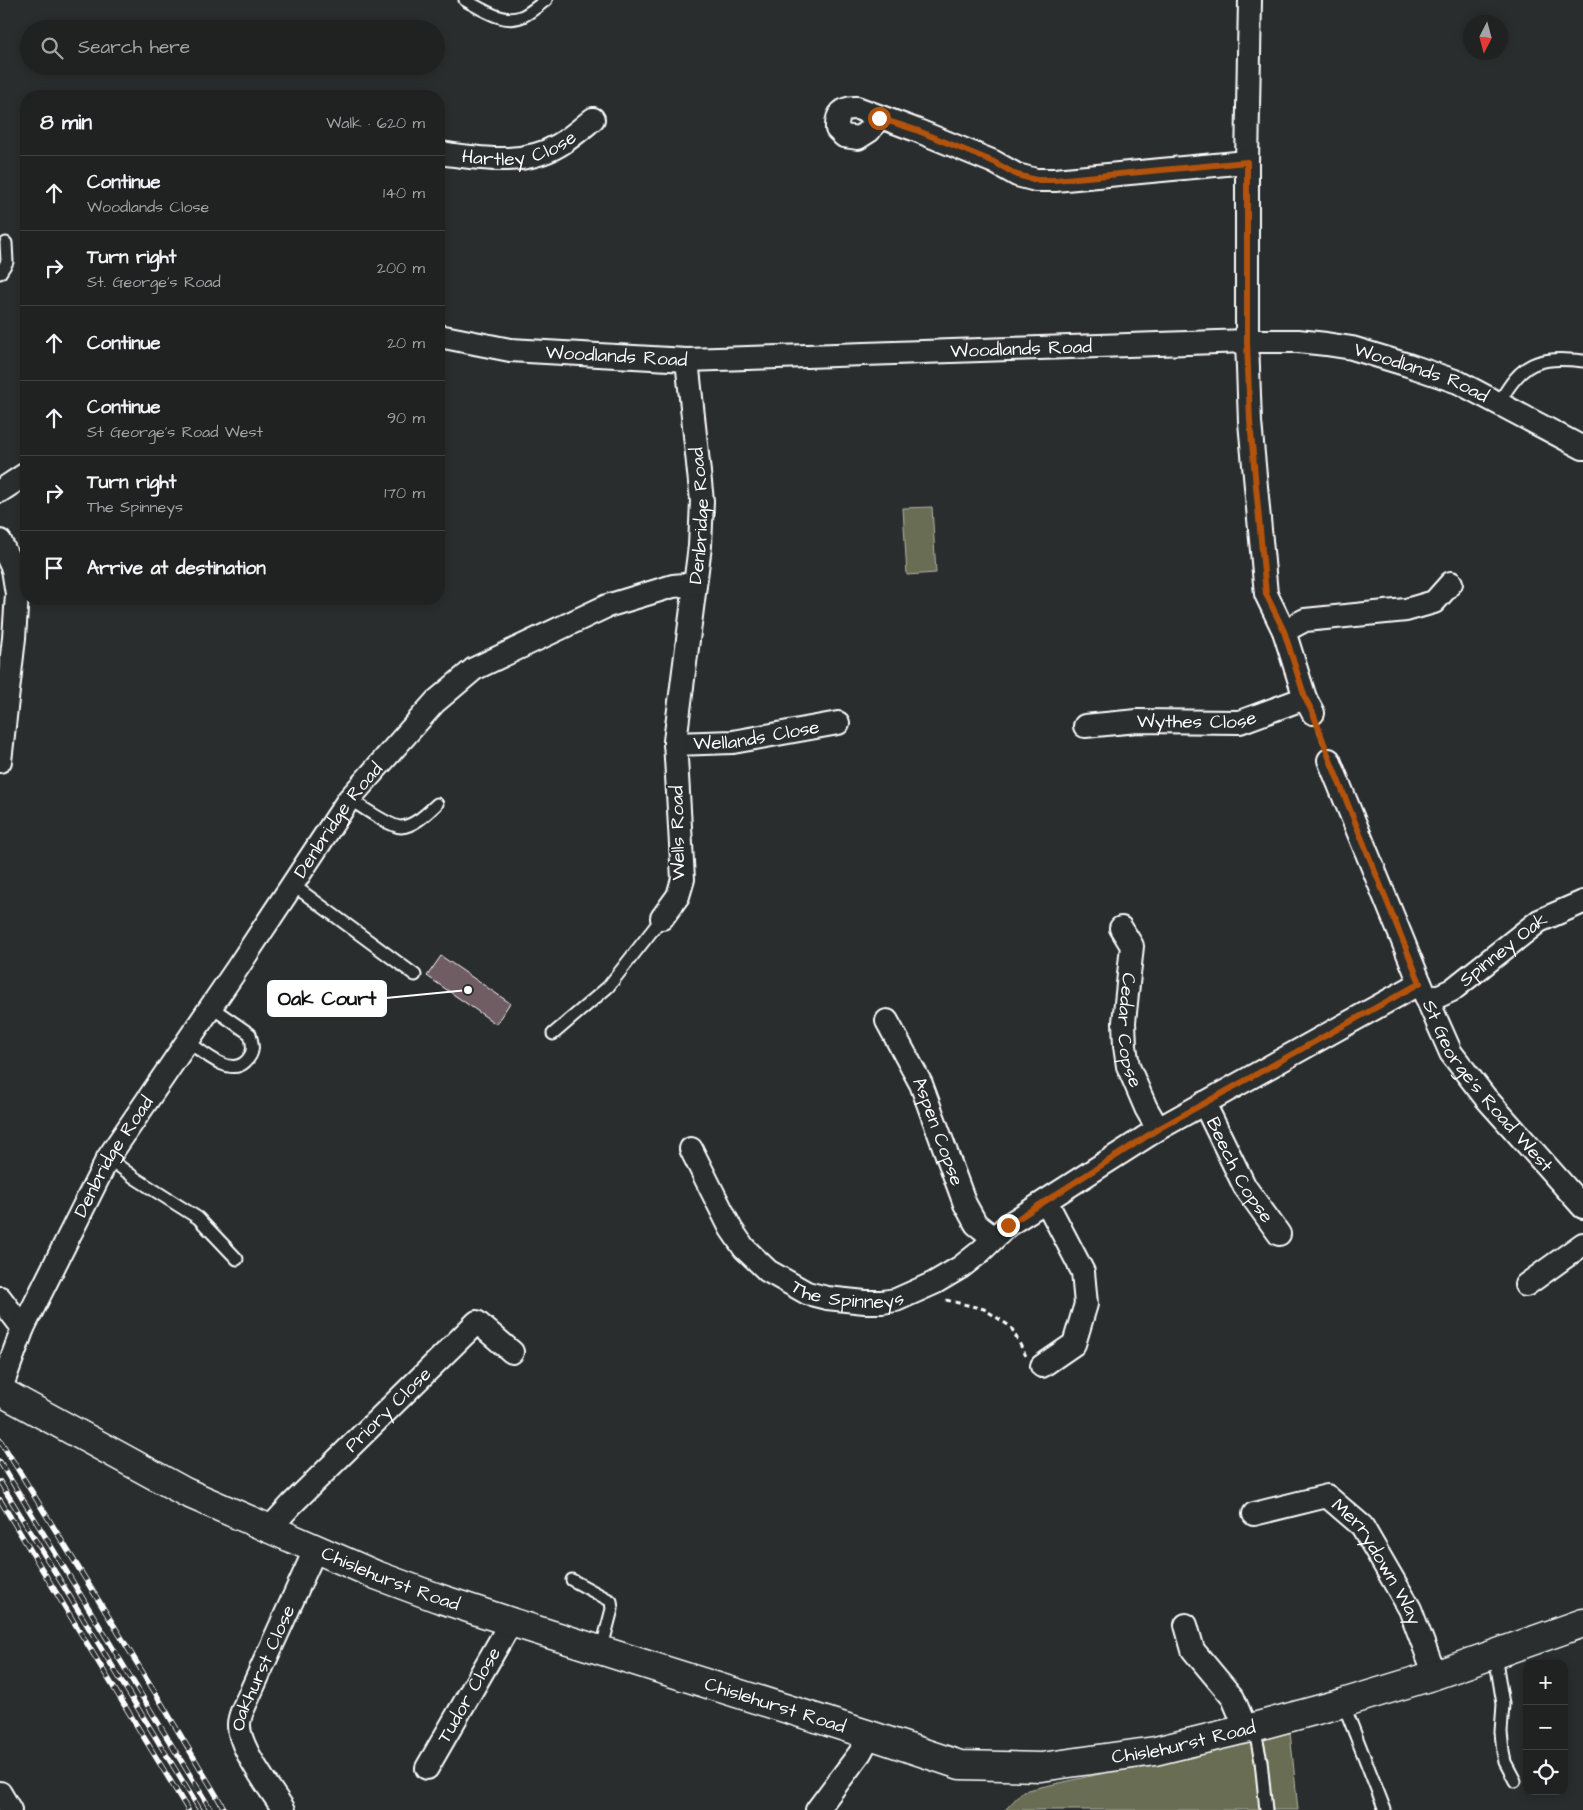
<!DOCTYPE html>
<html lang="en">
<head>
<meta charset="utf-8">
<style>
  body { margin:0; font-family:"Architects Daughter",sans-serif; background:#282a2a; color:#f1f3f6 }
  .controls { position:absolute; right:15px; bottom:15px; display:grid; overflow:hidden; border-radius:10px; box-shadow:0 2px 8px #0003 }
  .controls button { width:45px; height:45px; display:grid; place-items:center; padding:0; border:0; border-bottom:1px solid #3d3f40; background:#202222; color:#f1f3f6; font:25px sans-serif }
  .compass { position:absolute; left:1463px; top:15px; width:45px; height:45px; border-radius:50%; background:#202222; box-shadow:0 2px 8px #0003; rotate:186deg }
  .stop { position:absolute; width:15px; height:15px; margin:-11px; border:4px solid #b45309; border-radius:50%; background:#fff }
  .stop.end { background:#b45309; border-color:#fff; box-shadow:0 1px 5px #0008 }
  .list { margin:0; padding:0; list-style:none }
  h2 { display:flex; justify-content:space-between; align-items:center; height:65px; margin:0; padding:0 20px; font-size:21px }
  h2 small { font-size:16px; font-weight:400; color:#a2a4a5 }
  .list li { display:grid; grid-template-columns:32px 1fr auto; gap:15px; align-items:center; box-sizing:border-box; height:75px; padding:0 20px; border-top:1px solid #3d3f40 }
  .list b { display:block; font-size:19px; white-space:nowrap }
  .list p { margin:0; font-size:16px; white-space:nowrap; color:#a2a4a5 }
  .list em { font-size:16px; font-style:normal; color:#a2a4a5 }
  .icon { flex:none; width:28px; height:28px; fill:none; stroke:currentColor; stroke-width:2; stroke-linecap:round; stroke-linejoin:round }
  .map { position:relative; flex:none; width:1583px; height:1810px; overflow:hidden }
  .search { position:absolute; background:#202222; box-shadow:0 2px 8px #0003; left:20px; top:20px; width:425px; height:55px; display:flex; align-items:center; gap:12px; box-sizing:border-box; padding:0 18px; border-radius:28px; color:#a2a4a5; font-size:19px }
  .panel { position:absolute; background:#202222; box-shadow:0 2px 8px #0003; left:20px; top:90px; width:425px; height:515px; border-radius:20px }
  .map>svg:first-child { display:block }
  .green { fill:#676d52; stroke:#b3b6a8 }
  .building { fill:#705d64; stroke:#fff }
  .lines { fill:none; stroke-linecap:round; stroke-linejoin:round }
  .lane-casing { stroke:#fff; stroke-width:15 }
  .street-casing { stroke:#fff; stroke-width:26 }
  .secondary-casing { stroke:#fff; stroke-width:31 }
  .path { stroke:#fff; stroke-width:3; stroke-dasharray:5 4; stroke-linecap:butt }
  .lane { stroke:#2a2d2e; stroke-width:11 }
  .street { stroke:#2a2d2e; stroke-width:22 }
  .secondary { stroke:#2a2d2e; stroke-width:28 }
  .rail-casing { stroke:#fff; stroke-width:5.5 }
  .rail { stroke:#2a2d2e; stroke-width:4; stroke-dasharray:11; stroke-linecap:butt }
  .route { stroke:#b45309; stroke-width:6 }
  .labels { text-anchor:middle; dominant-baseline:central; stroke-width:4; stroke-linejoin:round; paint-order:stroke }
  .street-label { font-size:19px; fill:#fff; stroke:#2a2d2e }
  .leader { fill:none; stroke:#fff; stroke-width:2 }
  .callout-dot { fill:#fff; stroke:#2a2d2e; stroke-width:2 }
  .callout { fill:#fff; stroke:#fff; stroke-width:2 }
  .callout-label { font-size:20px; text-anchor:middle; font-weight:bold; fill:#111 }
</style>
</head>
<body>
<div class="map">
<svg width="1583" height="1810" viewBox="0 0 1583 1810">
  <rect width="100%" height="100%" fill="#2a2d2e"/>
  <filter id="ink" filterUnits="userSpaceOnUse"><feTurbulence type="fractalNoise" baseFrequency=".02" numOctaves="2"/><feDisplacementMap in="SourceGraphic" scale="10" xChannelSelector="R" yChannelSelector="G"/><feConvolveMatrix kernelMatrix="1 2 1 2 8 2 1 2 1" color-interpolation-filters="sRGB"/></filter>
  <g filter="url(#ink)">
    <path class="green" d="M932,507L936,573L907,575L903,508Z
      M1290,1732L1298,1810H1005L1023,1791Z"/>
    <path class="building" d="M441,956L510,1003L496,1024L427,976Z"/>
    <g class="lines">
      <g class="lane-casing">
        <path id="lane" d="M465,0C482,9 504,25 523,16C531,12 539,5 546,0
          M0,273L7,262L6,243
          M1499,403C1522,362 1537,356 1583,361
          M349,799C359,805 390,827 401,827C415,826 428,812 437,804
          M293,885L415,975
          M553,1034L608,987L662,918
          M187,1041C202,1051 229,1077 245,1062C255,1053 253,1045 250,1034L211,1007
          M108,1158L135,1178L198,1218L237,1259
          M572,1580L611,1601L612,1609L601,1651
          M1495,1655L1503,1704L1501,1732L1503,1752L1505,1762L1515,1781
          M1343,1703L1385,1810
          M1254,1727L1261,1761L1266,1810"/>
      </g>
      <g class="street-casing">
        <g id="street">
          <path d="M1250,0L1247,162V341L1250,422L1266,594L1284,631L1305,698L1313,713"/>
          <path d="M879,118L869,131L858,138L844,136L837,129C836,114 843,107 857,108L916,130L994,162L1017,175L1036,180H1055L1247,162"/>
          <path id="s1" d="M439,153C480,158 522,167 559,145C571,138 582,128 593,119"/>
          <path id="s2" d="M439,336L510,350L687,360L1247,341H1298L1326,344L1352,348L1408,365L1458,382L1583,448"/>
          <path d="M0,491L26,474"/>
          <path d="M0,541L13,569L17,594L14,638L0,761"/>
          <path d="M1284,631L1305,620L1406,610L1434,602L1451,583"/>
          <path id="s3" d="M1085,726L1137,721L1240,722L1305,698"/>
          <path id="s4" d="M675,744L733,742L838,723"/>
          <path id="s5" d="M1329,760L1420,983L1451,1053L1485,1097L1583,1207"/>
          <path id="s6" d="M662,918L678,896L683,879L675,741L700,546L702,501L687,360"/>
          <path id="s7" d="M1121,928L1132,946L1124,1022L1125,1046L1128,1066L1146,1108L1158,1129"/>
          <path id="s8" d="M1428,1001L1452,990L1539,921L1583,902"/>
          <path id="s9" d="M887,1021L921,1084L965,1204L976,1224L994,1238"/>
          <path id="s10" d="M1204,1103L1245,1187L1279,1234"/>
          <path id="s11" d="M691,1149L731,1229L744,1248L768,1271L807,1293L827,1298L865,1302H882L896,1300L934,1283L961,1267L980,1252L1008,1225L1158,1129L1420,983"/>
          <path d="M1526,1285L1583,1244"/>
          <path d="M0,1298L23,1328"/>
          <path d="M1042,1366L1074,1344L1086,1304L1083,1272L1046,1201"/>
          <path id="s12" d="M0,1391L23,1328L108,1158L238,967L349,799L435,702L474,669L607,606L673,586L695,584"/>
          <path id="s13" d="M1254,1514L1327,1496L1362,1526L1410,1609L1435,1675"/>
          <path id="s14" d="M268,1530L292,1504L477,1322L512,1352"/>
          <path d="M1186,1625L1193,1650L1233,1698L1246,1729"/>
          <path id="s15" d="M427,1768L511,1622"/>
          <path d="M0,1793L10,1810"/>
          <path id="s16" d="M284,1810C271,1790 238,1747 239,1724C239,1719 241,1714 243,1709L315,1550"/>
          <path d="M817,1810L860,1753L870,1735"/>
        </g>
      </g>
      <g class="secondary-casing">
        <g id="secondary">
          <path id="s17" d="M0,1391L185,1492L376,1575L438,1598L511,1622L870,1735L960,1765L1041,1767L1155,1751L1254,1727L1343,1703L1435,1675L1583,1623"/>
        </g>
      </g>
      <path class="path" d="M1319,730L1323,743
        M946,1300L984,1309L1011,1327L1026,1356"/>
      <use href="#lane" class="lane"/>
      <use href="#street" class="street"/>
      <use href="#secondary" class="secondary"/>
      <g class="rail-casing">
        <path id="rail" d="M0,1440L156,1694L225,1810
          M0,1462L211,1810
          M0,1482L200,1810
          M0,1500L188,1810"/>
      </g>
      <use href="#rail" class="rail"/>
    </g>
  </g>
  <g class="lines" filter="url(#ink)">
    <path class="route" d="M879,118L916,130L994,162L1017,175L1036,180H1055L1247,162V341L1250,422L1266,594L1284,631L1305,698L1313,713L1330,760L1420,983L1158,1129L1008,1225"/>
  </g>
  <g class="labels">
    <g class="street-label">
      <text stroke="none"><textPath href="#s1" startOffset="82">Hartley Close</textPath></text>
      <text stroke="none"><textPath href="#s2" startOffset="584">Woodlands Road</textPath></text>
      <text stroke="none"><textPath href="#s2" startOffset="179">Woodlands Road</textPath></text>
      <text stroke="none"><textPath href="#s2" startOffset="989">Woodlands Road</textPath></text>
      <text stroke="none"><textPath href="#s6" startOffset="410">Denbridge Road</textPath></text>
      <text stroke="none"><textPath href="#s3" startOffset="112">Wythes Close</textPath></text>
      <text stroke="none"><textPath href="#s4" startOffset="82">Wellands Close</textPath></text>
      <text stroke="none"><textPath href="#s12" startOffset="666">Denbridge Road</textPath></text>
      <text transform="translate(678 833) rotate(-91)">Wells Road</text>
      <text stroke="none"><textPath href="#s8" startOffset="92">Spinney Oak</textPath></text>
      <text stroke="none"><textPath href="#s7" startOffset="106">Cedar Copse</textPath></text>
      <text stroke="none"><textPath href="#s5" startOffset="365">St George's Road West</textPath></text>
      <text stroke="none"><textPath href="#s9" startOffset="122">Aspen Copse</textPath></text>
      <text stroke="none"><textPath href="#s12" startOffset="261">Denbridge Road</textPath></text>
      <text stroke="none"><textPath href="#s10" startOffset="76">Beech Copse</textPath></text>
      <text stroke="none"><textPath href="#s11" startOffset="231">The Spinneys</textPath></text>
      <text stroke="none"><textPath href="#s14" startOffset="170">Priory Close</textPath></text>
      <text stroke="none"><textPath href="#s13" startOffset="159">Merrydown Way</textPath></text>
      <text stroke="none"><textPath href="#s17" startOffset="434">Chislehurst Road</textPath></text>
      <text stroke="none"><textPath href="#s16" startOffset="159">Oakhurst Close</textPath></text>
      <text stroke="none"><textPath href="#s15" startOffset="84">Tudor Close</textPath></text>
      <text stroke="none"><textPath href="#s17" startOffset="839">Chislehurst Road</textPath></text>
      <text stroke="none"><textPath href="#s17" startOffset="1259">Chislehurst Road</textPath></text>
    </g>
  </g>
  <path class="leader" d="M468 990L386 998"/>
  <circle class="callout-dot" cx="468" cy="990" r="5"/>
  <rect class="callout" x="268" y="981" width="118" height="35" rx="5"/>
  <g class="callout-label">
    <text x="327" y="1005">Oak Court</text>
  </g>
</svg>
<div class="controls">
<button>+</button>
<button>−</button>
<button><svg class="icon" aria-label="locate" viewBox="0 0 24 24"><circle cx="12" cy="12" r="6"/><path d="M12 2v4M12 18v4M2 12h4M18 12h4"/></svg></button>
</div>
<svg class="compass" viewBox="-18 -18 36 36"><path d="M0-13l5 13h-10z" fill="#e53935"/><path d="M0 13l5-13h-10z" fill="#a2a4a5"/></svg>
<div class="stop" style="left:879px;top:118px"></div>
<div class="stop end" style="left:1008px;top:1225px"></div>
<div class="search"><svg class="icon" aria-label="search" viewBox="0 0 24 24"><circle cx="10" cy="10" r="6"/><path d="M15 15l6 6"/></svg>Search here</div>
<section class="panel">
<h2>8 min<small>Walk · 620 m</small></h2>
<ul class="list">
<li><svg class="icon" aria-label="ahead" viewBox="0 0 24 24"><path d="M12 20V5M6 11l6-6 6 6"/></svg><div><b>Continue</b><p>Woodlands Close</p></div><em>140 m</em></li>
<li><svg class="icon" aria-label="right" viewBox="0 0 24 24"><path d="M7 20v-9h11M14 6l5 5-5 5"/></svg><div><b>Turn right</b><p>St. George's Road</p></div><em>200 m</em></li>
<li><svg class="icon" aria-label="ahead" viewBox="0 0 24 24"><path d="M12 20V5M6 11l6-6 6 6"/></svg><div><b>Continue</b></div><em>20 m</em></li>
<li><svg class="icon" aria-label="ahead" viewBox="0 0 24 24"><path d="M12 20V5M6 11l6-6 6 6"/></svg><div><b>Continue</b><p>St George's Road West</p></div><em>90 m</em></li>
<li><svg class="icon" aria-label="right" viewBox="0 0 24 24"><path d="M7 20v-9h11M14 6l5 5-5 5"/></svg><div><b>Turn right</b><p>The Spinneys</p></div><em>170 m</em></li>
<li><svg class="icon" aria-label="arrive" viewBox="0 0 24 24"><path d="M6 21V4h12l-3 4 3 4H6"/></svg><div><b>Arrive at destination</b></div></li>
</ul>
</section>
</div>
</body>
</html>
